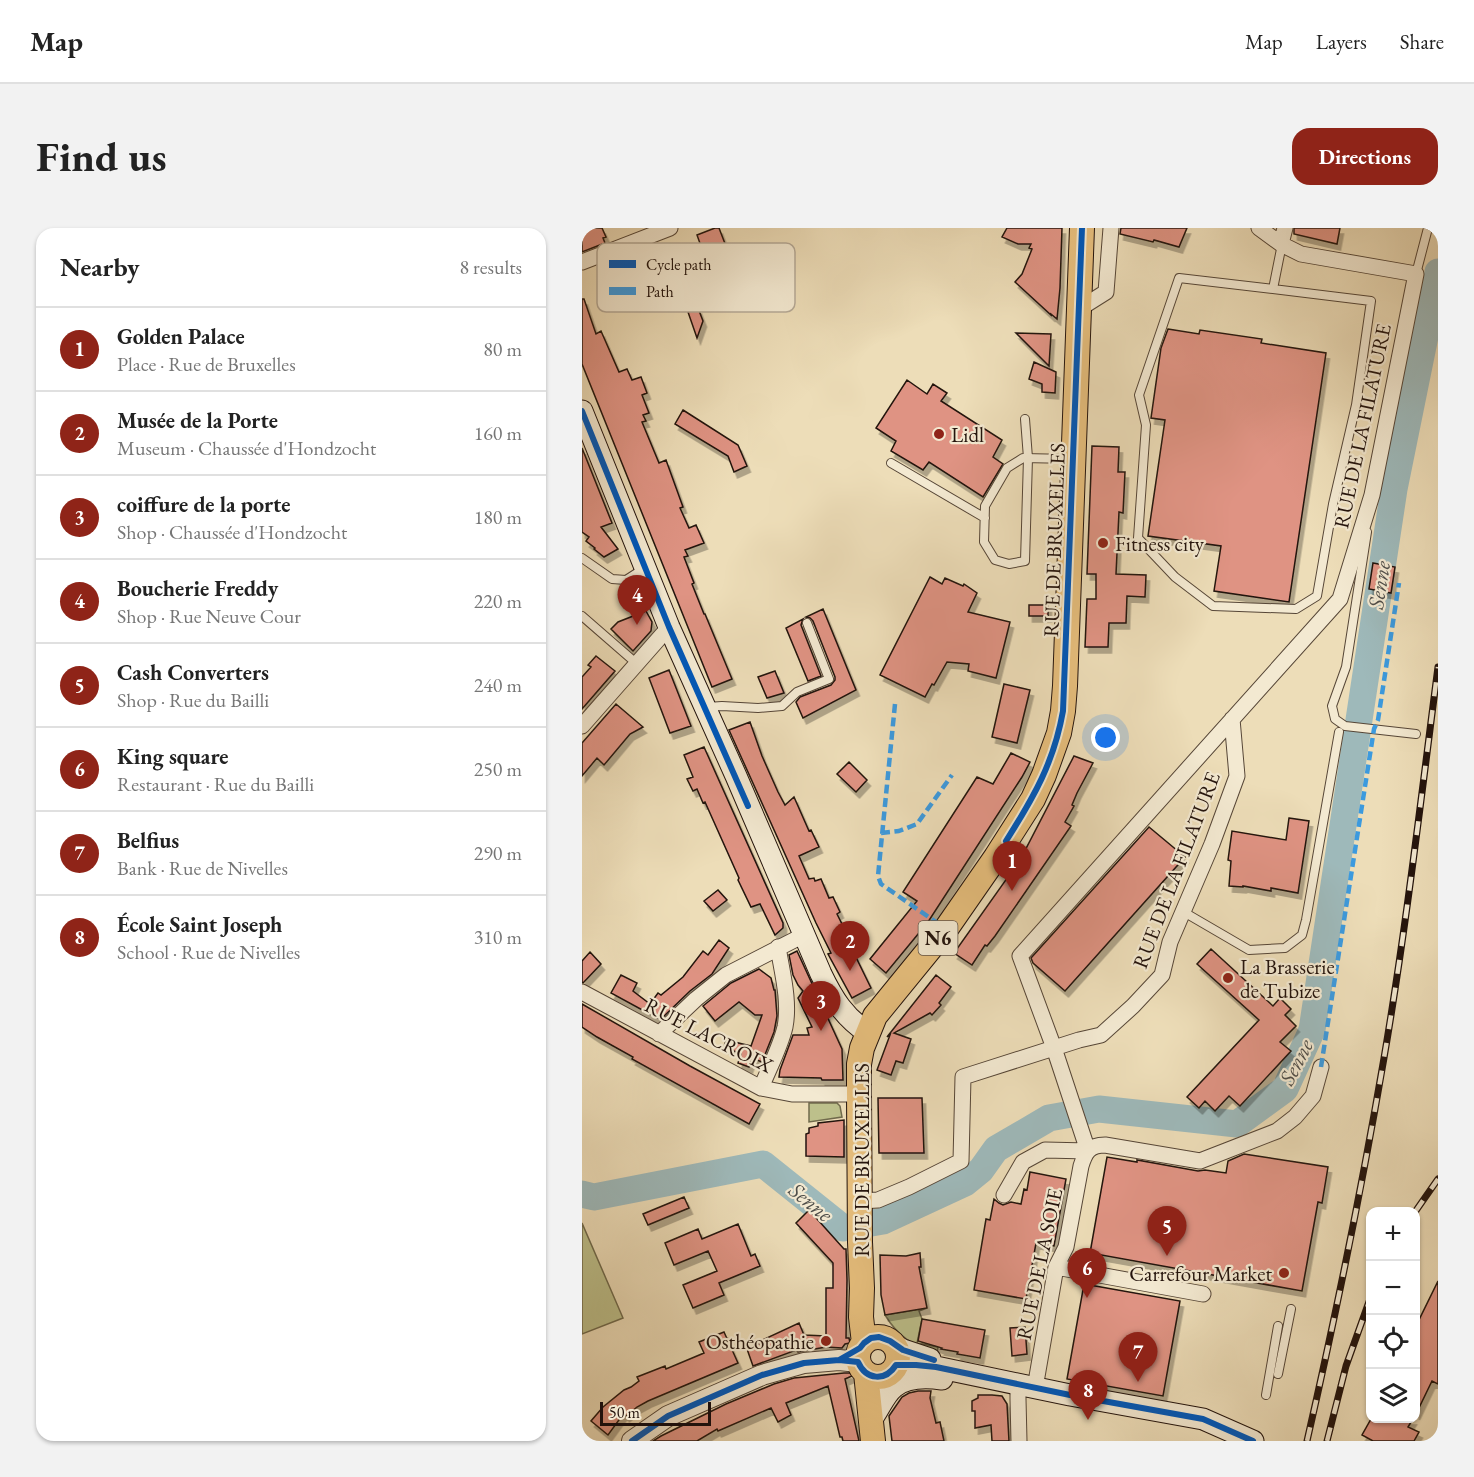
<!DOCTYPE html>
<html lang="en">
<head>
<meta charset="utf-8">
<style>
  body { margin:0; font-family:"EB Garamond",serif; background:#f2f2f2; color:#222 }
  .controls { position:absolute; right:18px; bottom:18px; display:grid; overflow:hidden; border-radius:12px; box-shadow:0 2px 4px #0004 }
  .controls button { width:54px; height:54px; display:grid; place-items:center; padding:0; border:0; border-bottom:2px solid #e0e0e0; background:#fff; color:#222; font:30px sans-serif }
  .scale { position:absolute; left:18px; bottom:15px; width:111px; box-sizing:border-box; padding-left:6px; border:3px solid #23130c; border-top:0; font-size:16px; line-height:21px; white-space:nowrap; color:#23130c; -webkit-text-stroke:4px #f3e9d1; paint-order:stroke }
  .you { position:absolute; left:524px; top:510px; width:21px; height:21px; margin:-15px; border:4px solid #fff; border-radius:50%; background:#1a73e8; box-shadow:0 0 0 9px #1a73e833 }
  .badge { display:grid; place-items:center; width:39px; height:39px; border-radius:50%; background:#8f2418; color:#fff; font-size:20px; font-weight:700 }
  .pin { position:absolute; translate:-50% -50px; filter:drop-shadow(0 2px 3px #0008) }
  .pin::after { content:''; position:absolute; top:32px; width:21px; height:18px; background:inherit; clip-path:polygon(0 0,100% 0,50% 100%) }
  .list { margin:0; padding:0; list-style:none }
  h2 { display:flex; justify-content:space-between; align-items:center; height:78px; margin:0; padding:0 24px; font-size:26px }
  h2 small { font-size:20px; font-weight:400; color:#767676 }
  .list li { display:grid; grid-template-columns:39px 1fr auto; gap:18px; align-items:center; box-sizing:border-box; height:84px; padding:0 24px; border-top:2px solid #e0e0e0 }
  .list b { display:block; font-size:22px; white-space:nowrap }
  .list p { margin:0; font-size:20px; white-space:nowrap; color:#767676 }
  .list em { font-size:20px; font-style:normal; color:#767676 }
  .icon { flex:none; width:33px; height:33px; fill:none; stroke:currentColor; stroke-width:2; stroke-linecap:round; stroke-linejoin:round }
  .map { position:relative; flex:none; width:856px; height:1213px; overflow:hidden; border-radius:18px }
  header { display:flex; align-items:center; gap:36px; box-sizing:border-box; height:84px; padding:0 30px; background:#fff; border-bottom:2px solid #e0e0e0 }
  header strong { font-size:28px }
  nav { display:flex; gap:33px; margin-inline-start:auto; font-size:21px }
  .intro { display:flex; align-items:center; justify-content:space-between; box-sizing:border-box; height:144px; padding:0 36px }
  h1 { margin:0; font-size:42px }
  .button { padding:15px 27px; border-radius:18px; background:#8f2418; color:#fff; font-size:21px; font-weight:700 }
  main { display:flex; gap:36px; padding:0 36px }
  aside { flex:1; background:#fff; border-radius:18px; box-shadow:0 2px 4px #0004 }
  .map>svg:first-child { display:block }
  .green { fill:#bdc08b; stroke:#706a4c; stroke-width:1.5 }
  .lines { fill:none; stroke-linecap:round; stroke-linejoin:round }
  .river { stroke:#9eb9ba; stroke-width:27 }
  .building { fill:#df9383; stroke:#23130c; stroke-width:1.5; filter:url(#shadow) }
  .service-casing { stroke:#564637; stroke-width:10 }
  .minor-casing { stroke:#564637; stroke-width:17 }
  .tertiary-casing { stroke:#564637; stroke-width:22 }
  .secondary-casing { stroke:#23130c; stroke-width:23 }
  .primary-casing { stroke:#23130c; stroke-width:26 }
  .service { stroke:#f3e9d1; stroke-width:8 }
  .minor { stroke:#f3e9d1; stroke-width:15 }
  .tertiary { stroke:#f3e9d1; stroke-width:20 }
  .secondary { stroke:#f3e9d1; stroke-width:21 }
  .primary { stroke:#e6be7c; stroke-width:24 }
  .rail-casing { stroke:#23130c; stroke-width:7 }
  .rail { stroke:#f3e9d1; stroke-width:4.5; stroke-dasharray:14; stroke-linecap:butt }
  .quiet { stroke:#3c9ade; stroke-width:4.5; stroke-dasharray:9 4.5; stroke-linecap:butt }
  .cycleway-casing { stroke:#f3e9d1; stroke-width:10 }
  .cycleway { stroke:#0057b8; stroke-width:6 }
  .poi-dot { fill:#8f2418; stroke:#f3e9d1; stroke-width:2 }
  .labels { text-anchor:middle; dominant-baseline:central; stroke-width:4.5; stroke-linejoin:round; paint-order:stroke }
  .shield { fill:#f3e9d1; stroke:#615347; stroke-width:1.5 }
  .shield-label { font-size:20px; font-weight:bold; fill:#23130c }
  .street-label { font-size:21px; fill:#23130c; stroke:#f3e9d1 }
  .poi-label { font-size:21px; fill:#23130c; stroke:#f3e9d1; text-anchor:start }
  .water-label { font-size:22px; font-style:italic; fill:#4e4d49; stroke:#f3e9d1 }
  .key { fill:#f3e9d1; stroke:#b5a996; stroke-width:1.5 }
  .key-label { font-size:16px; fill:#23130c }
</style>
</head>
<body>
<header>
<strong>Map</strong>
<nav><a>Map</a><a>Layers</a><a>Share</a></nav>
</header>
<div class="intro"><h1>Find us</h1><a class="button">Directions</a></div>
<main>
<aside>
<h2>Nearby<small>8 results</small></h2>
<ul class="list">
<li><span class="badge">1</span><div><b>Golden Palace</b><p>Place · Rue de Bruxelles</p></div><em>80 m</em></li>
<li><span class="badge">2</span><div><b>Musée de la Porte</b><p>Museum · Chaussée d'Hondzocht</p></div><em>160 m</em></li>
<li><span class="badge">3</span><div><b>coiffure de la porte</b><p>Shop · Chaussée d'Hondzocht</p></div><em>180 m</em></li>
<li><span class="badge">4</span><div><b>Boucherie Freddy</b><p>Shop · Rue Neuve Cour</p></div><em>220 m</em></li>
<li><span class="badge">5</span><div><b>Cash Converters</b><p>Shop · Rue du Bailli</p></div><em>240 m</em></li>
<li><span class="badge">6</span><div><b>King square</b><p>Restaurant · Rue du Bailli</p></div><em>250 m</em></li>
<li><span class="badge">7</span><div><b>Belfius</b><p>Bank · Rue de Nivelles</p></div><em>290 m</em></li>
<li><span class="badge">8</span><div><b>École Saint Joseph</b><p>School · Rue de Nivelles</p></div><em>310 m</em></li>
</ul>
</aside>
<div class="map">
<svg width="856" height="1213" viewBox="0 0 856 1213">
  <defs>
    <filter id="shadow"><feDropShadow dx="3.5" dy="6" stdDeviation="0" flood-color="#0004"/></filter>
  </defs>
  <rect width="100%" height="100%" fill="#edddb8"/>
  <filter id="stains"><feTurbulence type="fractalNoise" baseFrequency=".00333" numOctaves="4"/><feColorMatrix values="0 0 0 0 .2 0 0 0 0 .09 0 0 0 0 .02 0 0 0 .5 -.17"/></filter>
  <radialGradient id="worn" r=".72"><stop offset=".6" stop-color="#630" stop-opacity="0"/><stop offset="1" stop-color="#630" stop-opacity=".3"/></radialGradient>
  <path class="green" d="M227,875H255L258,878L260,889L227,894Z
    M0,995L41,1090L0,1106Z
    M345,1080L337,1083L340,1091L335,1115L356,1119L355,1126C330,1116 317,1110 303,1087Z"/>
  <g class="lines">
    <path class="river" d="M0,966L12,969L181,936L261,1000L301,993L383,955L399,942L414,921L467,890L517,881L655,896L703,861L730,802L812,261L856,44"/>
  </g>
  <path class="building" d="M0,0H20L24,9L21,10L23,15L0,24Z
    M133,0H137L147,26L125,35L115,7Z
    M425,0H480L478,60L475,91L469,86V87L433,54L440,46L450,21L447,20L449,16H436L420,9Z
    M539,0H605L597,19L572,12L571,14L538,6Z
    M712,0H758L755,16L712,6Z
    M0,71H2L14,106L19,103L37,144L45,141L50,152L59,149L65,165L60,167L67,185L61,187L64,193L60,194L77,235L84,232L101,279L98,280L107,300L114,297L122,315L103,322L106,328L102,329L112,355L110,356L122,386H123L150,451L130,459L0,136Z
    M116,80L121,93L115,110L106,84Z
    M586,101L617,106L618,102L680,111L679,115L744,125L707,374L632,363L639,318L566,308L583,192L569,190L579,120Z
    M434,105L469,106L467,138Z
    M452,134L474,144L473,165L460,164V156L447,151Z
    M325,152L345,166L351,156L365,165L359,173L420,212L411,229L421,236L401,269L347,234L341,242L309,223L314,213L294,200Z
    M101,182L156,217L165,238L152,244L146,228L93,196Z
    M510,218L537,219L536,244H543L541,285L537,284L534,346L564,347L563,369L545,368L544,395H527L526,419H503L505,371H514V346H505Z
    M0,220L30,295L19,299L36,321L22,329L12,321L13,320L4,313L7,309L0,304Z
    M791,335L813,339L809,365L787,361Z
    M348,349L360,356L363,350L381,358L382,356L395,365L386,384L428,394L414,450L386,443L387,436L365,434L352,457L350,456L343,469L298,447Z
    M447,377H466V388H447Z
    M241,381L274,462L221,490L214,474L218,469L249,457L253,452V449L231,393L228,390L224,389Z
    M64,383L70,394L69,403L51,423L29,401L36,394Z
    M221,391L219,397L239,448L226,453L204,400Z
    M14,428L33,443L0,481V449L9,439L6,437Z
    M87,442L109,498L88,505L67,450Z
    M193,443L202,465L185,470L176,449Z
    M422,456L448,462L435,515L410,509Z
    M34,476L61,499L48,506L22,537L15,530L0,548V515Z
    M168,494L180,528L196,564L203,577L212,569L227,603L229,602L237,619L217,628L227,651L232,650L233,653L239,651L247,670L251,669L258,684L255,686L271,718L266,713L289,760L270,770L246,726L249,725L234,695L147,502Z
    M122,519L201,695V700L193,707L178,676L169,679L156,652L157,650L123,574L121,575L115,561L111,563L105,551L111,549L102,527Z
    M429,525L448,534L440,549L346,694L304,745L288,731L335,673L321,664L395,549L411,556Z
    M492,528L511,535L495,565L490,577L492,578L483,594L489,598L413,708L405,718L403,717L390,737L372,725L438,632Z
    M267,534L285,552L274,564L255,546Z
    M707,590L727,593L716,665L689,660V663L661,658V659L647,658L649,633L646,632L650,603L704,612Z
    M567,599L603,629L483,763L451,735L449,730Z
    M136,662L145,672L131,683L122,673Z
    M137,712L147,720L130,746L108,763L80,790H75L29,765L39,747L55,755L51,763L68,776L76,765L79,767L101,749L121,723L126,727Z
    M629,721L691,778L698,770L709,781L703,787L714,798L698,814L709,823L658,878L647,868L633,883L623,873L617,880L605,869L677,792L615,736Z
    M215,723L260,821L261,852H240L239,850L197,849L198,842L211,807H227L225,800L230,799L216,770L221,763L216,757L211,747L207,727Z
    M8,724L19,736L1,755L0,754V733Z
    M177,741L189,750L192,762H193L195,788L192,804L180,834L170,830L167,839L156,835L159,826L142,819L144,812L169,818L180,787H173L157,774L133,793L121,778L149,755Z
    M354,747L369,759L357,775L359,777L350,787L348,785L312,805L329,811L321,835L314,833L309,847L295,842L308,807L305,809Z
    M0,776L108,838L178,876L167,896L50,831L51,829L15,809L0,799Z
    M296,870H340L342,925H297Z
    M262,892V929L224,928V906L227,905V900L236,898V895Z
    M662,926L746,939L740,975L736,974L720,1063L508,1025L525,929L555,934V932L616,943L623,942L644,945L646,933Z
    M448,944L484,951L472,1018L454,1015L444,1071L392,1062L404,991L408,992L412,971L417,975L421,977L429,974L439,976L442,961L445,962Z
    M102,969L107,980L66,997L61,986Z
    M227,982L262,1021H264L265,1052L264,1110H267L268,1115L263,1116L260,1120L244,1119L216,1124L214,1122L171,1138L165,1121L177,1116L176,1114L217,1095L222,1107L244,1108V1060H251V1035L214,995Z
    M156,996L169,1028L173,1026L178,1038L137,1055L142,1067L111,1080L101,1057L135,1043L126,1023L92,1037L83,1015L116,1001L120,1011Z
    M338,1025L339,1039H337L345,1080L303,1087L299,1067L298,1027L324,1028Z
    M856,1053V1156L850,1153L834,1186V1098Z
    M502,1056L598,1073L581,1168L485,1151Z
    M340,1091L403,1102L398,1130L375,1126L376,1124L359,1121L360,1120L336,1113Z
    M443,1099L445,1126L430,1128L428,1100Z
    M142,1104L156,1135L66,1173L55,1179L44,1188L42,1185L26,1207L9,1193L21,1179L42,1162L49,1159L57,1153L55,1149L83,1138L84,1141L122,1125L117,1114Z
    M262,1145H270V1148L263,1151L277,1213H261L260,1209H258L246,1158L204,1175L209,1187L196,1194L189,1180L136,1203L135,1201L115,1213H71L79,1208L144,1176L192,1156L212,1150Z
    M336,1163H349L348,1170L354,1195L358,1194L362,1213H310L307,1188L320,1169L327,1165Z
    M396,1167H410L420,1168L425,1176L427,1213H410L409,1197L393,1200V1183H390V1173L396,1170Z
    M789,1191H831L826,1199L837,1204L832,1213H791L780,1207Z"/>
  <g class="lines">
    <g class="service-casing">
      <path id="service" d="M834,46L846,0
        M691,61L597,50L557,167L564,197L556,310L593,349L631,378L714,381L735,368L751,276L774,177L789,73L691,61L700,16
        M443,191L446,230L443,333L427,336L413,332L402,314L403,278L425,240L441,230L489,231
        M309,235L403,290
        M785,304L764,439L750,478L753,491L763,498L834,506
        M0,330L30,351L44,352L61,341
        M0,388L54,435
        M125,479L140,478L176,480L200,478L215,464L247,451L225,395
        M600,683L667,722L703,720L720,707L724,692L757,504
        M696,1146L709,1081
        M684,1167L696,1098"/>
    </g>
    <g class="minor-casing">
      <path id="minor" d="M699,16L703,0
        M0,34L88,0
        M497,81L524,64L529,0
        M0,498L87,399
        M0,764L179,860L210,866H277
        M77,806L114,771L144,747L222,707
        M179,860C187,840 198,820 203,799C208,773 200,744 196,719
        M422,967L441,934L463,922L506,923L472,820L438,728L758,371L790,267L834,46L719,26L699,16L677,0
        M278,973L296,972L327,959L379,933L381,849L497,812L519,807L551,778L580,747L588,714L630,616L655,548L650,491
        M474,1039L621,1066
        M436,1157V1171L437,1213
        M453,1160L474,1039L484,1019L499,938C503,925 507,917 523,917L618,933L695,903L713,889L731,868L739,839"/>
    </g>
    <g class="tertiary-casing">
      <path id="tertiary" d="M50,1213L86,1188L180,1147L222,1135L257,1132L276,1134"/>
    </g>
    <g class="secondary-casing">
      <path id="secondary" d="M0,183L87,399L154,548L239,746C251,771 262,789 286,805
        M312,1117L321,1122L348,1131
        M314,1137H334L354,1139L488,1167L621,1191L671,1213
        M289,1192C297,1182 302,1167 312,1159C324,1149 345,1149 360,1151"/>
    </g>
    <g class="primary-casing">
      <path id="primary" d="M276 1129a20 20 0 1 1 40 0a20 20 0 1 1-40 0Z
        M282,1115L279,1089L280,1060L278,1014L277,866V836L280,820L293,788L364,701L414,629L451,571L462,547L477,505L481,483L483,458L500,0
        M284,1145L291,1213"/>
    </g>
    <use href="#service" class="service"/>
    <use href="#minor" class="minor"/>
    <use href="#tertiary" class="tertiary"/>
    <use href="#secondary" class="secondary"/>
    <use href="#primary" class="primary"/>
    <g class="rail-casing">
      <path id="rail" d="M833,984L856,951
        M725,1213C754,1086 780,959 802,830C824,701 839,570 856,439
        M745,1213L764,1138L788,1071"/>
    </g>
    <use href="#rail" class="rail"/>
    <path class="quiet" d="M313,476L296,648L299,656L364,701
      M299,605L317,603L335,596L370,547
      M739,839L792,501L796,492L817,355"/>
    <g class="cycleway-casing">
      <path id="cycleway" d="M0,183L87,399L166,578
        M424,613C452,569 472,534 481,483L500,0
        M257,1132L278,1120L282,1115L289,1110L297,1109L308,1113L321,1122L352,1132
        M50,1213L86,1188L180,1147L222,1135L257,1132L276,1134C284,1152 303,1154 314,1137H334L354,1139L488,1167L621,1191L671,1213"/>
    </g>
    <use href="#cycleway" class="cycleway"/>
  </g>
  <g class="poi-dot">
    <circle cx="357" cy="206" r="6"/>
    <circle cx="521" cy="315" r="6"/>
    <circle cx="646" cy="750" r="6"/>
    <circle cx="702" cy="1045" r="6"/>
    <circle cx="244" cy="1113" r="6"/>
  </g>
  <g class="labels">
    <rect class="shield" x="336.5" y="693" width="39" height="34" rx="4.5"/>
    <g class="shield-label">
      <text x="356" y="710">N6</text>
    </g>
    <g class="street-label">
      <text transform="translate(780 198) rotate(-78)">RUE DE LA FILATURE</text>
      <text transform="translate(472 312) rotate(-88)">RUE DE BRUXELLES</text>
      <text transform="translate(594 642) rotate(-69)">RUE DE LA FILATURE</text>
      <text transform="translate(127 807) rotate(27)">RUE LACROIX</text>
      <text transform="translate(279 932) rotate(-90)">RUE DE BRUXELLES</text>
      <text transform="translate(457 1036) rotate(-78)">RUE DE LA SOIE</text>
    </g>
    <g class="poi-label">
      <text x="369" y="206">Lidl</text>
      <text x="533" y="315">Fitness city</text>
      <text x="658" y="738">La Brasserie<tspan x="658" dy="24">de Tubize</tspan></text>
      <text x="690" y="1045" text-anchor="end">Carrefour Market</text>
      <text x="232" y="1113" text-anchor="end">Osthéopathie</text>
    </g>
    <g class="water-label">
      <text transform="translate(797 357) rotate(-81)">Senne</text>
      <text transform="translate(714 834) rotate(-63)">Senne</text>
      <text transform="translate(229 974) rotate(39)">Senne</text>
    </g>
  </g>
  <rect x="15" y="15" width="198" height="69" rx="9" class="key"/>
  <rect x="27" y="32" width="27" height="8" fill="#0057b8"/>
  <rect x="27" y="59" width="27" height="8" fill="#3c9ade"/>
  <g class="key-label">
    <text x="64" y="42">Cycle path</text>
    <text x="64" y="69">Path</text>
  </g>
  <rect width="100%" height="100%" filter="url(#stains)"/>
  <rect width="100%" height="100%" fill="url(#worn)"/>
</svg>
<div class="controls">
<button>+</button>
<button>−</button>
<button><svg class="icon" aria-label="locate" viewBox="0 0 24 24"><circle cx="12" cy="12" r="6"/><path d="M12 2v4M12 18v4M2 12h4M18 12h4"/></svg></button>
<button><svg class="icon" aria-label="layers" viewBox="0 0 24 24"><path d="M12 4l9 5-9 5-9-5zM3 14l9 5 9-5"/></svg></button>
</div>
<div class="scale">50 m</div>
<div class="you"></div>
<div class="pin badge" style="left:430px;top:663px">1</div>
<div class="pin badge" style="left:268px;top:743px">2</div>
<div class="pin badge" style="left:239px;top:803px">3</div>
<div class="pin badge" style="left:55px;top:397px">4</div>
<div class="pin badge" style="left:585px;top:1028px">5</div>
<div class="pin badge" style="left:505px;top:1070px">6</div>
<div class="pin badge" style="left:556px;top:1154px">7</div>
<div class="pin badge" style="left:506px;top:1192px">8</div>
</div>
</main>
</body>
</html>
